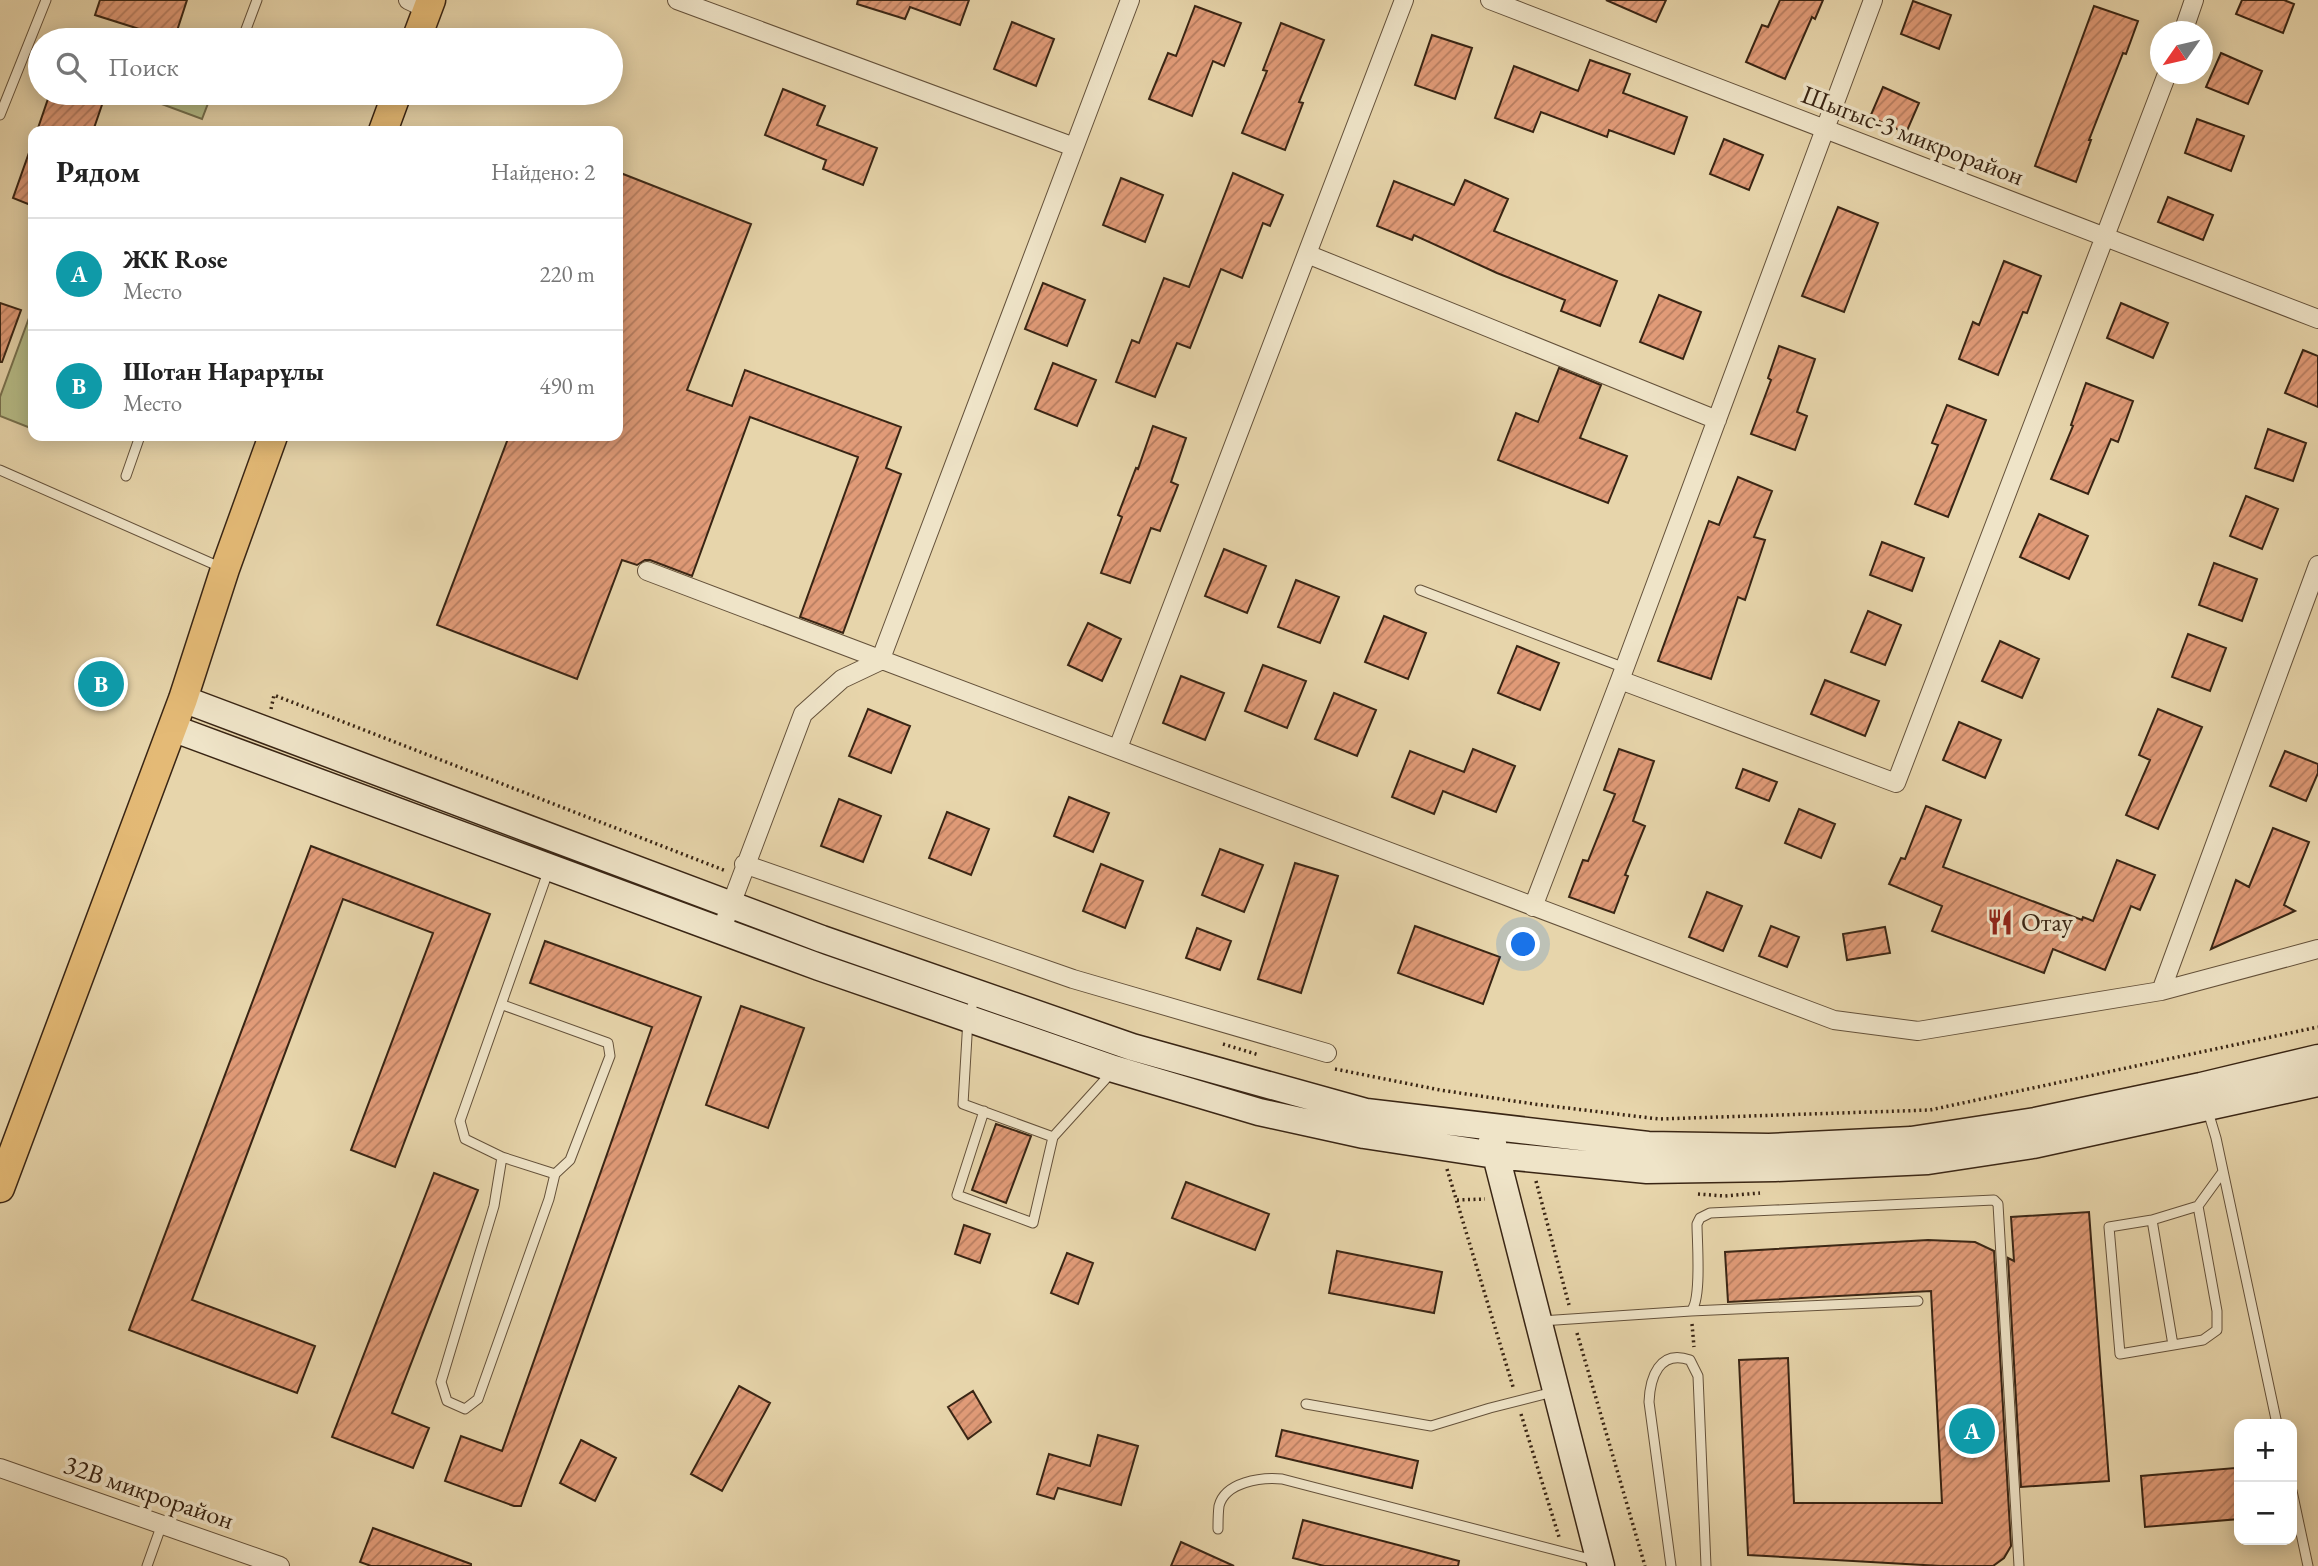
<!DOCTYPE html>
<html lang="ru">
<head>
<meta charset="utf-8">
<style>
  body { margin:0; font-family:"EB Garamond",serif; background:#f6f6f6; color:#222 }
  .controls { position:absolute; right:21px; bottom:21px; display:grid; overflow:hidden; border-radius:14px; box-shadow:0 4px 18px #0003 }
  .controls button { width:63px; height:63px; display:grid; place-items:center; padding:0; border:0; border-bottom:2px solid #e0e0e0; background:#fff; color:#222; font:35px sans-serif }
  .compass { position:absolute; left:2150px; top:21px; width:63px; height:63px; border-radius:50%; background:#fff; box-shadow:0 4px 18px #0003; rotate:236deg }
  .you { position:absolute; left:1524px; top:945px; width:24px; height:24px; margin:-18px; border:5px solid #fff; border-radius:50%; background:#1a73e8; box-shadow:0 0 0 10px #1a73e833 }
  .badge { display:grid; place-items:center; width:46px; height:46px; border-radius:50%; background:#111827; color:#fff; font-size:23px; font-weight:700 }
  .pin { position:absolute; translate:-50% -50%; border:4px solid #fff; box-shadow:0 2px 7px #0006 }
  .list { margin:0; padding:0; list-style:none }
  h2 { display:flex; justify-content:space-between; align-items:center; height:91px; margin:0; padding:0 28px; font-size:30px }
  h2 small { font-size:23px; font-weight:400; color:#767676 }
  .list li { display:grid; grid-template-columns:46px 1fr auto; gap:21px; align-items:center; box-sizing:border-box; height:112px; padding:0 28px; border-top:2px solid #e0e0e0 }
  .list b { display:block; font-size:26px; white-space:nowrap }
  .list p { margin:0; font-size:23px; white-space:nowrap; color:#767676 }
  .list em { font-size:23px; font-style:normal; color:#767676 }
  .icon { flex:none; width:38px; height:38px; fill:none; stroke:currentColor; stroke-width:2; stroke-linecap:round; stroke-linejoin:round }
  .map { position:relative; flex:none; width:2318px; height:1566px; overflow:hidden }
  .search { position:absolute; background:#fff; box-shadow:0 4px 18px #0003; left:28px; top:28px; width:595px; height:77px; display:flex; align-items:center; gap:18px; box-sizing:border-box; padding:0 24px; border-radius:38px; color:#767676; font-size:26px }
  .panel { position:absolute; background:#fff; box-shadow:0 4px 18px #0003; left:28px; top:126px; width:595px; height:315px; border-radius:14px }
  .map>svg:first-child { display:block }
  .green { fill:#b7bd88; stroke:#78714e; stroke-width:2 }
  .building { fill:url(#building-hatch); stroke:#392514; stroke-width:2 }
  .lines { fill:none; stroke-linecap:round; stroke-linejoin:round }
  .lane-casing { stroke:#64513a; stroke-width:11 }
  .street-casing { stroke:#64513a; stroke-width:20 }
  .secondary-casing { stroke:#392514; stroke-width:29 }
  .primary-casing { stroke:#392514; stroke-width:31 }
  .path { stroke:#392514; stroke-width:3.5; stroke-dasharray:2 3.5; stroke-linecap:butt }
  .lane { stroke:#efe4c8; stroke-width:9 }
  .street { stroke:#efe4c8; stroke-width:18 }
  .secondary { stroke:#efe4c8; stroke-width:26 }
  .primary { stroke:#e4ba76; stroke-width:28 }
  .labels { text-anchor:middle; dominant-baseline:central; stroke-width:7; stroke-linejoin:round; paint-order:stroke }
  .street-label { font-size:26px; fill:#392514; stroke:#efe4c8 }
  .poi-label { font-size:26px; fill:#392514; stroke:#efe4c8; text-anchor:start }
</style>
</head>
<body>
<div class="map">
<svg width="2318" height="1566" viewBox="0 0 2318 1566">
  <defs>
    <pattern id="building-hatch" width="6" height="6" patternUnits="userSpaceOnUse" patternTransform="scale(1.75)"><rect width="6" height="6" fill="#e19b78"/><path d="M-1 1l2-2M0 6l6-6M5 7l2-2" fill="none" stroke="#b77e61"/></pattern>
  </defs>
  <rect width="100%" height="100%" fill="#e7d5ab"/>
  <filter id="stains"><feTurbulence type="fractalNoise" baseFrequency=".00286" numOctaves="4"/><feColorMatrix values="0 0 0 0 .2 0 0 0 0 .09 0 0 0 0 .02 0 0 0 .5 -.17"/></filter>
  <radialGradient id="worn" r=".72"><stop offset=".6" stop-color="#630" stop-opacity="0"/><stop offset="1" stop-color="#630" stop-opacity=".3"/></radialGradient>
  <path class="green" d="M132,93H212L202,119Z
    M33,307V429L0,416V397Z"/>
  <path class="building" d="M100,0H187L174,40L95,15Z
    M858,0H969L960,25L910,7L905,19L857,4Z
    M1606,0H1666L1656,22Z
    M1780,0H1823L1815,19L1812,17L1785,79L1746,62L1762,25L1768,27Z
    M2242,0H2284L2294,4L2283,33L2236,14Z
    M1913,1L1951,15L1939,49L1901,34Z
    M1195,6L1241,23L1224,66L1213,61L1192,116L1149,99L1168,53L1176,56Z
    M2094,6L2138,21L2126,54L2123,53L2089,140H2091L2076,182L2035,166Z
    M1012,22L1054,39L1036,86L994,69Z
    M1281,23L1324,40L1299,102L1303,103L1285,150L1242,133L1267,71L1263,70Z
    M1432,35L1472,48L1455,99L1415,85Z
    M2221,53L2262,71L2248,104L2206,87Z
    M1590,60L1630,74L1623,93L1687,117L1674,154L1609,130L1607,137L1541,112L1533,132L1495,118L1514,66L1578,91Z
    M1883,87L1919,103L1906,133L1870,117Z
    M783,89L825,106L817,125L877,148L863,185L823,169L826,160L765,135Z
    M50,93H85L104,99L93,131H37Z
    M2197,119L2244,136L2231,171L2185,153Z
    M1724,139L1763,155L1749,190L1710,174Z
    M31,147H33V206L13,198Z
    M618,172L751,224L687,390L732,406L745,370L901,427L886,468L901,474L843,633L800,617L858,457L750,417L692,576L650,560H645L637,565L622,560L577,679L437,625L509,436H618Z
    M1233,173L1283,195L1270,226L1263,223L1242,278L1221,269L1190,348L1177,343L1155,397L1116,382L1132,340L1139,343L1164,278L1189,287Z
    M1121,178L1163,195L1145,242L1103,225Z
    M1465,180L1508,199L1494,231L1617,281L1600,326L1561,311L1565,300L1497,273L1414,235L1412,240L1377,226L1394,181L1454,205Z
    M2168,197L2213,215L2203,240L2158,222Z
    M1838,207L1878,223L1844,312L1802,296Z
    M2004,261L2041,276L2027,313L2023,312L1998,375L1959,359L1973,322L1979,325Z
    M1043,283L1085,300L1067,346L1025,329Z
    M1659,295L1701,312L1683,359L1640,342Z
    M0,303L21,310L2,362H0Z
    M2121,303L2168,323L2153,358L2107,338Z
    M1779,346L1815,359L1797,412L1807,416L1795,450L1751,434L1771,380L1768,378Z
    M2303,350L2318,356V407L2285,393Z
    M1053,363L1096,380L1077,426L1035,409Z
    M1559,368L1601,385L1580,438L1627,456L1608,503L1498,460L1516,413L1538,422Z
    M2086,383L2133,401L2118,442L2111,439L2088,494L2051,479L2073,426L2071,425Z
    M1947,405L1986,420L1948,517L1915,504L1938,445L1932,443Z
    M1153,426L1186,438L1171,482L1178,485L1160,531L1151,528L1130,583L1101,573L1122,517L1118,515L1136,468L1138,469Z
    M2268,429L2306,443L2293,481L2255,468Z
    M1738,477L1772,491L1754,537L1765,540L1745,600L1738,597L1711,679L1658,661L1709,521L1719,525Z
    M2246,496L2278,509L2262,549L2230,536Z
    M2039,514L2088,536L2069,579L2020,557Z
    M1882,542L1924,558L1912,591L1870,575Z
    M1224,549L1266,566L1247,613L1205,596Z
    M2214,563L2257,579L2242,621L2199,605Z
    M1296,580L1339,597L1320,643L1278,627Z
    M1868,611L1901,625L1885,665L1851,652Z
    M1384,616L1426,633L1408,679L1365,662Z
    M1088,623L1121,639L1102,681L1068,665Z
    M2188,634L2226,648L2210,691L2172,677Z
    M2000,641L2039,659L2022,698L1982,681Z
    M1517,646L1559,663L1540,710L1498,693Z
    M1263,665L1306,681L1287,728L1245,711Z
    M1181,676L1224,693L1205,740L1163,723Z
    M1825,680L1879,701L1865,736L1811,714Z
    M1334,693L1376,710L1357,756L1315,739Z
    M868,709L910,726L891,773L849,756Z
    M2158,709L2202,727L2158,829L2126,815L2150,760L2139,755Z
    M1959,722L2001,740L1985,778L1943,760Z
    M1473,749L1515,766L1496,812L1443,791L1434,814L1392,797L1410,751L1464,772Z
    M1619,749L1654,761L1633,821L1645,826L1625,875L1628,876L1614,913L1569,897L1583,860L1588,861L1615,794L1604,790Z
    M2285,751L2318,764V773L2306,801L2270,786Z
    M1743,769L1777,782L1769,801L1736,788Z
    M1069,797L1109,813L1093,852L1054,836Z
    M839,799L881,816L863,862L821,846Z
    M1926,806L1961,820L1943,867L2082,920L2083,917L2093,921L2117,860L2155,875L2140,910L2131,906L2105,970L2053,949L2044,973L1932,931L1942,906L1889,884L1901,858L1905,859Z
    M1799,809L1835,824L1821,858L1785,843Z
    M947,812L989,829L971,875L929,858Z
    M2273,828L2309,842L2284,905L2295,911L2211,949L2236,880L2249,887Z
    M311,846L490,914L395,1167L351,1150L433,933L343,899L192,1300L315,1346L297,1393L129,1330Z
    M1220,849L1263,865L1244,912L1202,895Z
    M1295,863L1338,876L1301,993L1258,979Z
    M1101,864L1143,881L1125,928L1083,911Z
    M1707,892L1742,906L1723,951L1689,937Z
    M1415,926L1500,957L1483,1004L1398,973Z
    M1771,926L1799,937L1787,967L1759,956Z
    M1885,927L1890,953L1847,960L1843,934Z
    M1197,928L1231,941L1220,970L1186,958Z
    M545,941L701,997L521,1506H514L445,1481L461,1436L502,1451L652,1027L530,983Z
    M741,1006L804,1028L768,1128L706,1105Z
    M996,1124L1031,1136L1006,1203L972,1190Z
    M434,1173L478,1190L392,1413L429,1428L413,1468L332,1437Z
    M1186,1182L1269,1214L1255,1250L1172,1218Z
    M2089,1212L2109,1481L2021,1487L2008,1258L2014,1261L2011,1217Z
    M964,1225L990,1234L980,1263L955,1254Z
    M1928,1240L1975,1242L1994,1251L2011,1546L2004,1558L1993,1566H1941L1748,1555L1739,1360L1788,1358L1794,1503H1942L1931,1291L1728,1302L1725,1252Z
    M1337,1251L1442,1272L1434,1313L1329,1293Z
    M1067,1253L1093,1263L1078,1304L1051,1293Z
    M739,1386L770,1403L722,1491L691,1474Z
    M973,1391L991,1422L968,1439L948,1407Z
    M1282,1430L1418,1461L1412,1488L1276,1456Z
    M1098,1435L1138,1446L1121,1505L1058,1488L1054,1499L1037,1494L1049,1454L1090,1466Z
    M581,1440L616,1458L595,1501L560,1483Z
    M2235,1468L2239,1519L2145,1527L2141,1476Z
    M1303,1520L1459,1561L1458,1566H1324L1293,1558Z
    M373,1528L471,1564V1566H371L360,1562Z
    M1181,1542L1234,1566H1171Z"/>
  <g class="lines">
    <g class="lane-casing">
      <path id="lane" d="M242,40L257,0
        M0,115L46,0
        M0,470L220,567
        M126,476L140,436
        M1420,590L1625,668
        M976,994L968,1019L963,1104L1053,1137L1112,1072
        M503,1005L608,1043L610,1056L570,1160L555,1174L502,1157L465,1139L460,1121L549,869
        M2207,1108L2216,1138L2277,1424
        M984,1111L957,1195L1033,1223L1053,1137
        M502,1157L494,1206L441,1382L447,1401L465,1409L478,1399L549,1199L555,1174
        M2198,1206L2217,1311V1330L2203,1340L2120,1354L2109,1227L2152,1220L2198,1206L2222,1173
        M2152,1220L2173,1345
        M1691,1311L1918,1301
        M1541,1321L1691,1311C1702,1300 1697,1242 1697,1224L1700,1218L1710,1213L1994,1200L1998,1204L2019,1566
        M1306,1404L1431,1426L1490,1408L1553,1392
        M2292,1491L2308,1566
        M1218,1529C1218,1522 1218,1514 1219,1506C1225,1482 1261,1477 1282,1479L1594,1560
        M147,1566L162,1524
        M1671,1566L1649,1402C1650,1378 1659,1349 1690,1360L1698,1376L1706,1566"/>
    </g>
    <g class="street-casing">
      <path id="street" d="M408,0L427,9
        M677,0L1074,147
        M1490,0L2318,319
        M2183,32L2194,0
        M1307,254L1717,420
        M647,571L1834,1020L1918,1031L2161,991L2318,949
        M1620,680L1896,783L2167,74
        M1118,748L1404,0
        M744,864L1073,979L1327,1053
        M1533,907L1620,680L1873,0
        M721,931L803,714L842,679L880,661L1130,0
        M2161,991L2318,565
        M0,1468L280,1566"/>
    </g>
    <g class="secondary-casing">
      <path id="secondary" d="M183,699L822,939L1132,1047L1366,1112L1648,1145L1769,1147L1911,1140L2035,1121L2201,1086L2318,1058
        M172,728L819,967L1114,1069L1259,1112L1364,1135L1495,1155L1647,1170L1775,1168L1928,1161L2033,1145L2318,1083
        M1492,1140L1601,1566"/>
    </g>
    <g class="primary-casing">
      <path id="primary" d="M416,40L431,0
        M383,131L397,93
        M0,1188L183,699L225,569L273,436"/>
    </g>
    <path class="path" d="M271,709L274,695L726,871
      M1223,1044L1259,1055
      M1335,1069L1440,1090L1534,1104L1659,1119L1930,1110L2318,1027
      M1447,1169L1514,1390
      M1536,1181L1569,1305
      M1698,1194L1724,1196L1760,1193
      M1457,1200L1485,1199
      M1692,1324L1694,1347
      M1577,1333L1645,1566
      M1521,1414L1559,1537"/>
    <use href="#lane" class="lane"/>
    <use href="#street" class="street"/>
    <use href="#secondary" class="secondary"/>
    <use href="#primary" class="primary"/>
  </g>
  <defs>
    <g id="restaurant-bare" transform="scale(2.1)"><path d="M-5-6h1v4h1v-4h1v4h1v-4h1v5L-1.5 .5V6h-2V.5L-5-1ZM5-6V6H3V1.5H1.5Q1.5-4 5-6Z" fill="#8f2418" stroke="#efe4c8" stroke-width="2.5" paint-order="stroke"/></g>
  </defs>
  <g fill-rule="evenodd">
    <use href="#restaurant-bare" x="2000" y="922"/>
  </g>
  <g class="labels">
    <g class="street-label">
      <text transform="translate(1913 135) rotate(21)">Шыгыс-3 микрорайон</text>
      <text transform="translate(149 1492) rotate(19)">32В микрорайон</text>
    </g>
    <g class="poi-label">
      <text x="2021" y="922">Отау</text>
    </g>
  </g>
  <rect width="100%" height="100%" filter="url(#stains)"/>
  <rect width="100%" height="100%" fill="url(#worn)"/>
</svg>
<div class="controls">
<button>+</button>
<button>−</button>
</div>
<svg class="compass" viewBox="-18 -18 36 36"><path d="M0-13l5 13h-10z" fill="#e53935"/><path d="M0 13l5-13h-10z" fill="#767676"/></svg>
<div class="you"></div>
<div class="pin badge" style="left:1972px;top:1431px;background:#0f9aa8">A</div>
<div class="pin badge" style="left:101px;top:684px;background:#0f9aa8">B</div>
<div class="search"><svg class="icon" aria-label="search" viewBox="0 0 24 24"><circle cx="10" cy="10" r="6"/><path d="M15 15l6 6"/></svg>Поиск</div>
<section class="panel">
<h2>Рядом<small>Найдено: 2</small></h2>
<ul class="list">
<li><span class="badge" style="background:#0f9aa8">A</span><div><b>ЖК Rose</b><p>Место</p></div><em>220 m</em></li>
<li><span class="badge" style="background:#0f9aa8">B</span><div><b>Шотан Нарарұлы</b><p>Место</p></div><em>490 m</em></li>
</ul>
</section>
</div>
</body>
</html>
